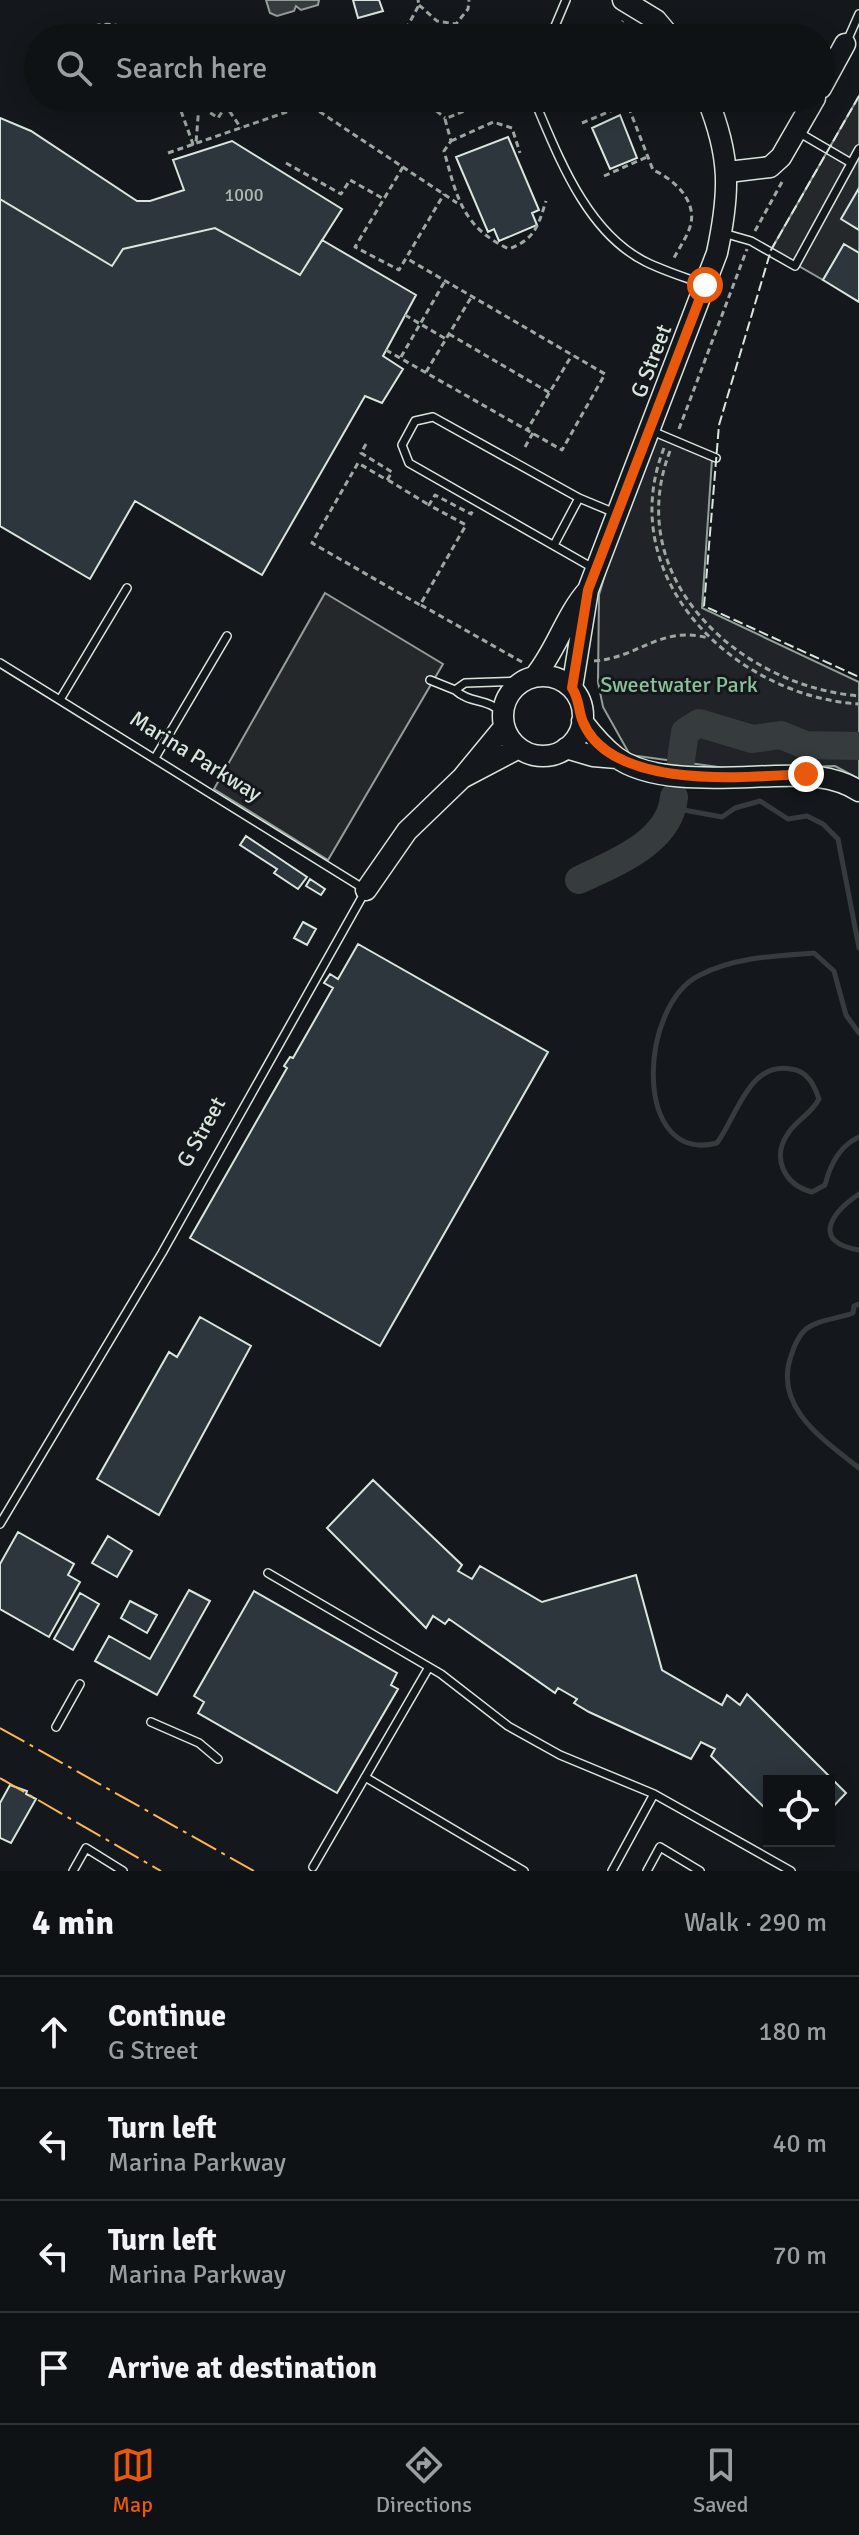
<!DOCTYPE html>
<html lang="en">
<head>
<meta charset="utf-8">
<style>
  body { margin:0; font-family:Signika,sans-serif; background:#1d2022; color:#f1f3f6 }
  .controls { position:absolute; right:24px; bottom:24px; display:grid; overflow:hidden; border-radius:0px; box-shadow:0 4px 20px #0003 }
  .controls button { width:72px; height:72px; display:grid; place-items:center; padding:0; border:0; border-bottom:2px solid #2f3234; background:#0f1215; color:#f1f3f6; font:40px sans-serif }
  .stop { position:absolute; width:24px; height:24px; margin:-18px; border:6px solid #ea580c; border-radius:50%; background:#fff }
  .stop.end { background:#ea580c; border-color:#fff; box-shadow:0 2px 8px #0008 }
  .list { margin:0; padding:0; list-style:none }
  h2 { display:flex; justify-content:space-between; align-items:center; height:104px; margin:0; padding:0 32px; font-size:34px }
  h2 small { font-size:26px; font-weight:400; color:#9b9ea0 }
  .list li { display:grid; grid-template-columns:52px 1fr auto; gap:24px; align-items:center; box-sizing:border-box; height:112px; padding:0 32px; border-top:2px solid #2f3234 }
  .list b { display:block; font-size:30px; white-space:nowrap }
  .list p { margin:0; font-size:26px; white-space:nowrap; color:#9b9ea0 }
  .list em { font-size:26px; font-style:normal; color:#9b9ea0 }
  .icon { flex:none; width:44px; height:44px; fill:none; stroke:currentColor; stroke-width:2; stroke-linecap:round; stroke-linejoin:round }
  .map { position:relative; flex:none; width:859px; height:1871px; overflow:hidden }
  .search { position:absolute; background:#0f1215; box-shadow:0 4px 20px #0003; left:24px; right:24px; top:24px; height:88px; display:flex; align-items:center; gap:20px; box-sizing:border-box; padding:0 28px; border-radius:44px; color:#9b9ea0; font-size:30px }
  .sheet { height:552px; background:#0f1215 }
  nav { display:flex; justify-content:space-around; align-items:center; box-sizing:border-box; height:112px; border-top:2px solid #2f3234; background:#0f1215; font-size:22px; color:#9b9ea0 }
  nav a { display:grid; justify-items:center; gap:4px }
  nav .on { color:#ea580c }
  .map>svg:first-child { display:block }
  .green { fill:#202428; stroke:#939e99; stroke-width:2 }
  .parking { fill:#24282b; stroke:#939e99; stroke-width:2 }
  .water { fill:#363b3e; stroke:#939e99; stroke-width:2 }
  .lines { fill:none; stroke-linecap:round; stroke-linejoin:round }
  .stream { stroke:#363b3e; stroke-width:5 }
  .river { stroke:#363b3e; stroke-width:28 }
  .building { fill:#2c363c; stroke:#d8e6dc; stroke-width:2 }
  .lane-casing { stroke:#d8e6dc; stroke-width:10 }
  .secondary-casing { stroke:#d8e6dc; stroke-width:23 }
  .path { stroke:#9da8a2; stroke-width:3; stroke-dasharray:6 4; stroke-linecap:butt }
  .lane { stroke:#14181c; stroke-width:7 }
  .secondary { stroke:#14181c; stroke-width:20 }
  .fence { stroke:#d8e6dc; stroke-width:2; stroke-dasharray:10 4; stroke-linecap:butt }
  .power { stroke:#ffb74d; stroke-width:2; stroke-dasharray:28 6 4 6; stroke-linecap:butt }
  .route { stroke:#ea580c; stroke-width:10 }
  .labels { text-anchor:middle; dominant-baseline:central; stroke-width:6; stroke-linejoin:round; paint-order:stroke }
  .number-label { font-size:18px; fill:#adbab4 }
  .street-label { font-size:22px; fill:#d8e6dc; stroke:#14181c }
  .park-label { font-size:22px; fill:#8ac095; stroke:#14181c }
</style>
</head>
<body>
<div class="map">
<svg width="859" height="1871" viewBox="0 0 859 1871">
  <rect width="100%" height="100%" fill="#14181c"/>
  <path class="green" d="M660,436L712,459L702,608L859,682V779L835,766L733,769L630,755L603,707L598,682L599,595L626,503L653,440Z"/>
  <path class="parking" d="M859,96V253L844,245L823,280L771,250Z
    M325,593L443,664L328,860L214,789Z"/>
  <path class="water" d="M266,0H319L318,5L301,10L296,6L294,11L277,16L270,13Z"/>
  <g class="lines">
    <path class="stream" d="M673,808L722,817L735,808L760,801L788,819L807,816L823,824L838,839L859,948
      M859,1033L846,1015L834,971L814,953C775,956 736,957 700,975C638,1005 632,1165 717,1143C737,1116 749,1061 791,1069C808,1071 814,1085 819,1099C811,1114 798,1119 789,1132C770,1158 785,1185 812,1192L825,1185C830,1165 839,1146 859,1137
      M859,1194C831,1213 811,1242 859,1250
      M859,1304L854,1306L853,1313C838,1319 819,1319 806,1329C798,1336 794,1346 791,1356C773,1407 824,1440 859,1468"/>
    <path class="river" d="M681,760L685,732L699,723L752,739L781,735L805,745L859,746
      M579,880C614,863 670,843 674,797"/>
  </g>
  <path class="building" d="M353,0H379L383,11L358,18Z
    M620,115L637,158L610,169L592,128Z
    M0,118L31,131L137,201H150L184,190L173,160L232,141L342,209L300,275L215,228L123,249L112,266L0,199Z
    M508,137L539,210L532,213L537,225L499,241L494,229L488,232L456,157Z
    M859,188V230L841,219Z
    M0,199L112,266L123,249L215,228L300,275L322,240L416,295L383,356L403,369L382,403L365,396L262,575L135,501L90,579L0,526Z
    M844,244L859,253V302L823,280Z
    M246,836L307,877L298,889L274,873L277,869L240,845Z
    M310,879L325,889L321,895L306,886Z
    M303,922L316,929L307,945L294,938Z
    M358,944L548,1052L380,1346L190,1238L287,1068L284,1066L290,1057L293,1058L333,988L324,983L330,974L338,979Z
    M200,1317L251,1346L159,1515L97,1479L169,1352L177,1357Z
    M373,1480L462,1565L458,1571L472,1579L480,1566L542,1602L636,1575L662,1670L722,1705L727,1695L740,1705L747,1694L846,1793L829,1811V1781H769V1812L711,1756L715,1749L701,1742L691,1759L589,1712L574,1703L577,1699L558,1688L555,1693L449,1619L445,1624L433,1616L426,1628L327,1528Z
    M18,1532L74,1564L68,1575L80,1582L49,1637L0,1609V1564Z
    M108,1536L132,1551L117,1577L92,1563Z
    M189,1590L210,1601L157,1695L95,1661L109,1636L150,1659Z
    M254,1591L397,1673L391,1685L398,1689L337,1793L198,1713L204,1702L194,1696Z
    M80,1593L99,1604L73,1650L54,1639Z
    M130,1601L157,1615L147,1633L121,1618Z
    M10,1785L27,1791L26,1794L36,1799L11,1843L0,1838V1803Z"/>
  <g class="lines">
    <g class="lane-casing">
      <path id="lane" d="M550,38L566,0
        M847,41L859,14
        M540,98L538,109C561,163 589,234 646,262C664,271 684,277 703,284
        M798,132L851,163
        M723,233L751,241L795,266L859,149
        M652,431L716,458
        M554,545L579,498
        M593,568L409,463L402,445L415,421L433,417L579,498L615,513
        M0,663L366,890L162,1253L0,1524
        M430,680L455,690
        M61,698L127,588
        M503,714C489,698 470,704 455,690L465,683L523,681
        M155,758L227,636
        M268,1573L441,1674L508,1726L560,1755L654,1794L791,1871
        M151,1722L199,1743L218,1759
        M56,1727L80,1684
        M365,1777L524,1871
        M313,1867L429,1667
        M73,1871L86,1848L123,1871
        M612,1871L654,1794
        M647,1871L660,1847L700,1871"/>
    </g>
    <g class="secondary-casing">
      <path id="secondary" d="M623,0L656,20L671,38
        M821,88L845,44
        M728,172L770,167L781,157L815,98
        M535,676C557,649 565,616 588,590
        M503 716a40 40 0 1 1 80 0a40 40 0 1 1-80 0Z
        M572,688L588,590L717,253C730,192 731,157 707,98
        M582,721C592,734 603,747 616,757C653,785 731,777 775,776C804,775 834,775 859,791
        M504,727L462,778L519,748
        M566,748L593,756L617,758
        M366,890L407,831L462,778"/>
    </g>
    <path class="path" d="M419,5L437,21L456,24L468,9L469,0
      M79,38C94,16 127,24 145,38
      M401,38L419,5L418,0
      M621,38L616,30L623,21
      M288,98L299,110
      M421,98L445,118
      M625,98L653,170C672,178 696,199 691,223C689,234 679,248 674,258
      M522,105L481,104L445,119L451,141L444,151C457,197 462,227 509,249C535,239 538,226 546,201
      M311,106L457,203
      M181,111L193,144L196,143L199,105L218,118L226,106L241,128
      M582,123L625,105
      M451,141L493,122L512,128L520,153
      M168,153L327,98
      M286,163L341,194L350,180L382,198
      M403,167L355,247L399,270L444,194
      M604,176L647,157
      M755,231L782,182
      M405,315L446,339
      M449,334L550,393
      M386,350L562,450L605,374L406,258
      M401,357L445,281
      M426,372L472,296
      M679,429L747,249
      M366,444L361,453L392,472L387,480L358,463L312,543L420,605L466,525L429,505L435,495L471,514L473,510
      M525,447L533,433L527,430L572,355
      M664,448C613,577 733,696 859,704
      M670,451C621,578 739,686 859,696
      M388,480L429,505
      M421,605L522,662
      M594,661C638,658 661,625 708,638"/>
    <use href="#lane" class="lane"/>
    <use href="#secondary" class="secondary"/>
    <path class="fence" d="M859,96L771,250L719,425L704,606L859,677"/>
    <path class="power" d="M0,1728L254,1871
      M0,1778L161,1871"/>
  </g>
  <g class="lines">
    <path class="route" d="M705,285L588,590L572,688C580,700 578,711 583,722C612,791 746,777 806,774"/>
  </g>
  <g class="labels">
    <g class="number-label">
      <text x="244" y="195">1000</text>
    </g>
    <g class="street-label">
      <text transform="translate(651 361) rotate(-69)">G Street</text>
      <text transform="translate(196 756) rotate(32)">Marina Parkway</text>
      <text transform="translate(201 1132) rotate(-61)">G Street</text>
    </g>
    <g class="park-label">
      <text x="679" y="684">Sweetwater Park</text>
    </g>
  </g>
</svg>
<div class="controls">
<button><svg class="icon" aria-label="locate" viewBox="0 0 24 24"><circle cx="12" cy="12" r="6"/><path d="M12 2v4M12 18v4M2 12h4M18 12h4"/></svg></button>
</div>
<div class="stop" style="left:705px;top:285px"></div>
<div class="stop end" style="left:806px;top:774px"></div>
<div class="search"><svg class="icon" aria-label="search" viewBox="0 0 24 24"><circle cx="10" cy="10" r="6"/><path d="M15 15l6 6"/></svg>Search here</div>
</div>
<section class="sheet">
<h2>4 min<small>Walk · 290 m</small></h2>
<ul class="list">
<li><svg class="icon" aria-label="ahead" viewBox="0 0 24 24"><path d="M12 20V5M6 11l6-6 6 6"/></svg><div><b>Continue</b><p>G Street</p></div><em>180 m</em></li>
<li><svg class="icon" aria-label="left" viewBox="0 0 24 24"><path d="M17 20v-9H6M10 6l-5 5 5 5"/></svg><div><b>Turn left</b><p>Marina Parkway</p></div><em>40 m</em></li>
<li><svg class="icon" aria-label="left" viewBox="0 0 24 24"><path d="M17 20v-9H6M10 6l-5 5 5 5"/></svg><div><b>Turn left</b><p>Marina Parkway</p></div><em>70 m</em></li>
<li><svg class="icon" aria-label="arrive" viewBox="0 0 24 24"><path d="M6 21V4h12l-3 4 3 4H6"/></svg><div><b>Arrive at destination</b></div></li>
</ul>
</section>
<nav>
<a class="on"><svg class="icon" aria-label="map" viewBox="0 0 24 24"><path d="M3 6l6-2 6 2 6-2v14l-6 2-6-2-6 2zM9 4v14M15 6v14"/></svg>Map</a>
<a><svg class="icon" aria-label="directions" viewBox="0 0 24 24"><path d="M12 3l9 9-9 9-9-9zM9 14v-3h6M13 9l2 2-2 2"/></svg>Directions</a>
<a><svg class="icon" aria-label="saved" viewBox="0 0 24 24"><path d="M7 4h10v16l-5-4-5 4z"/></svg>Saved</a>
</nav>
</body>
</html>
